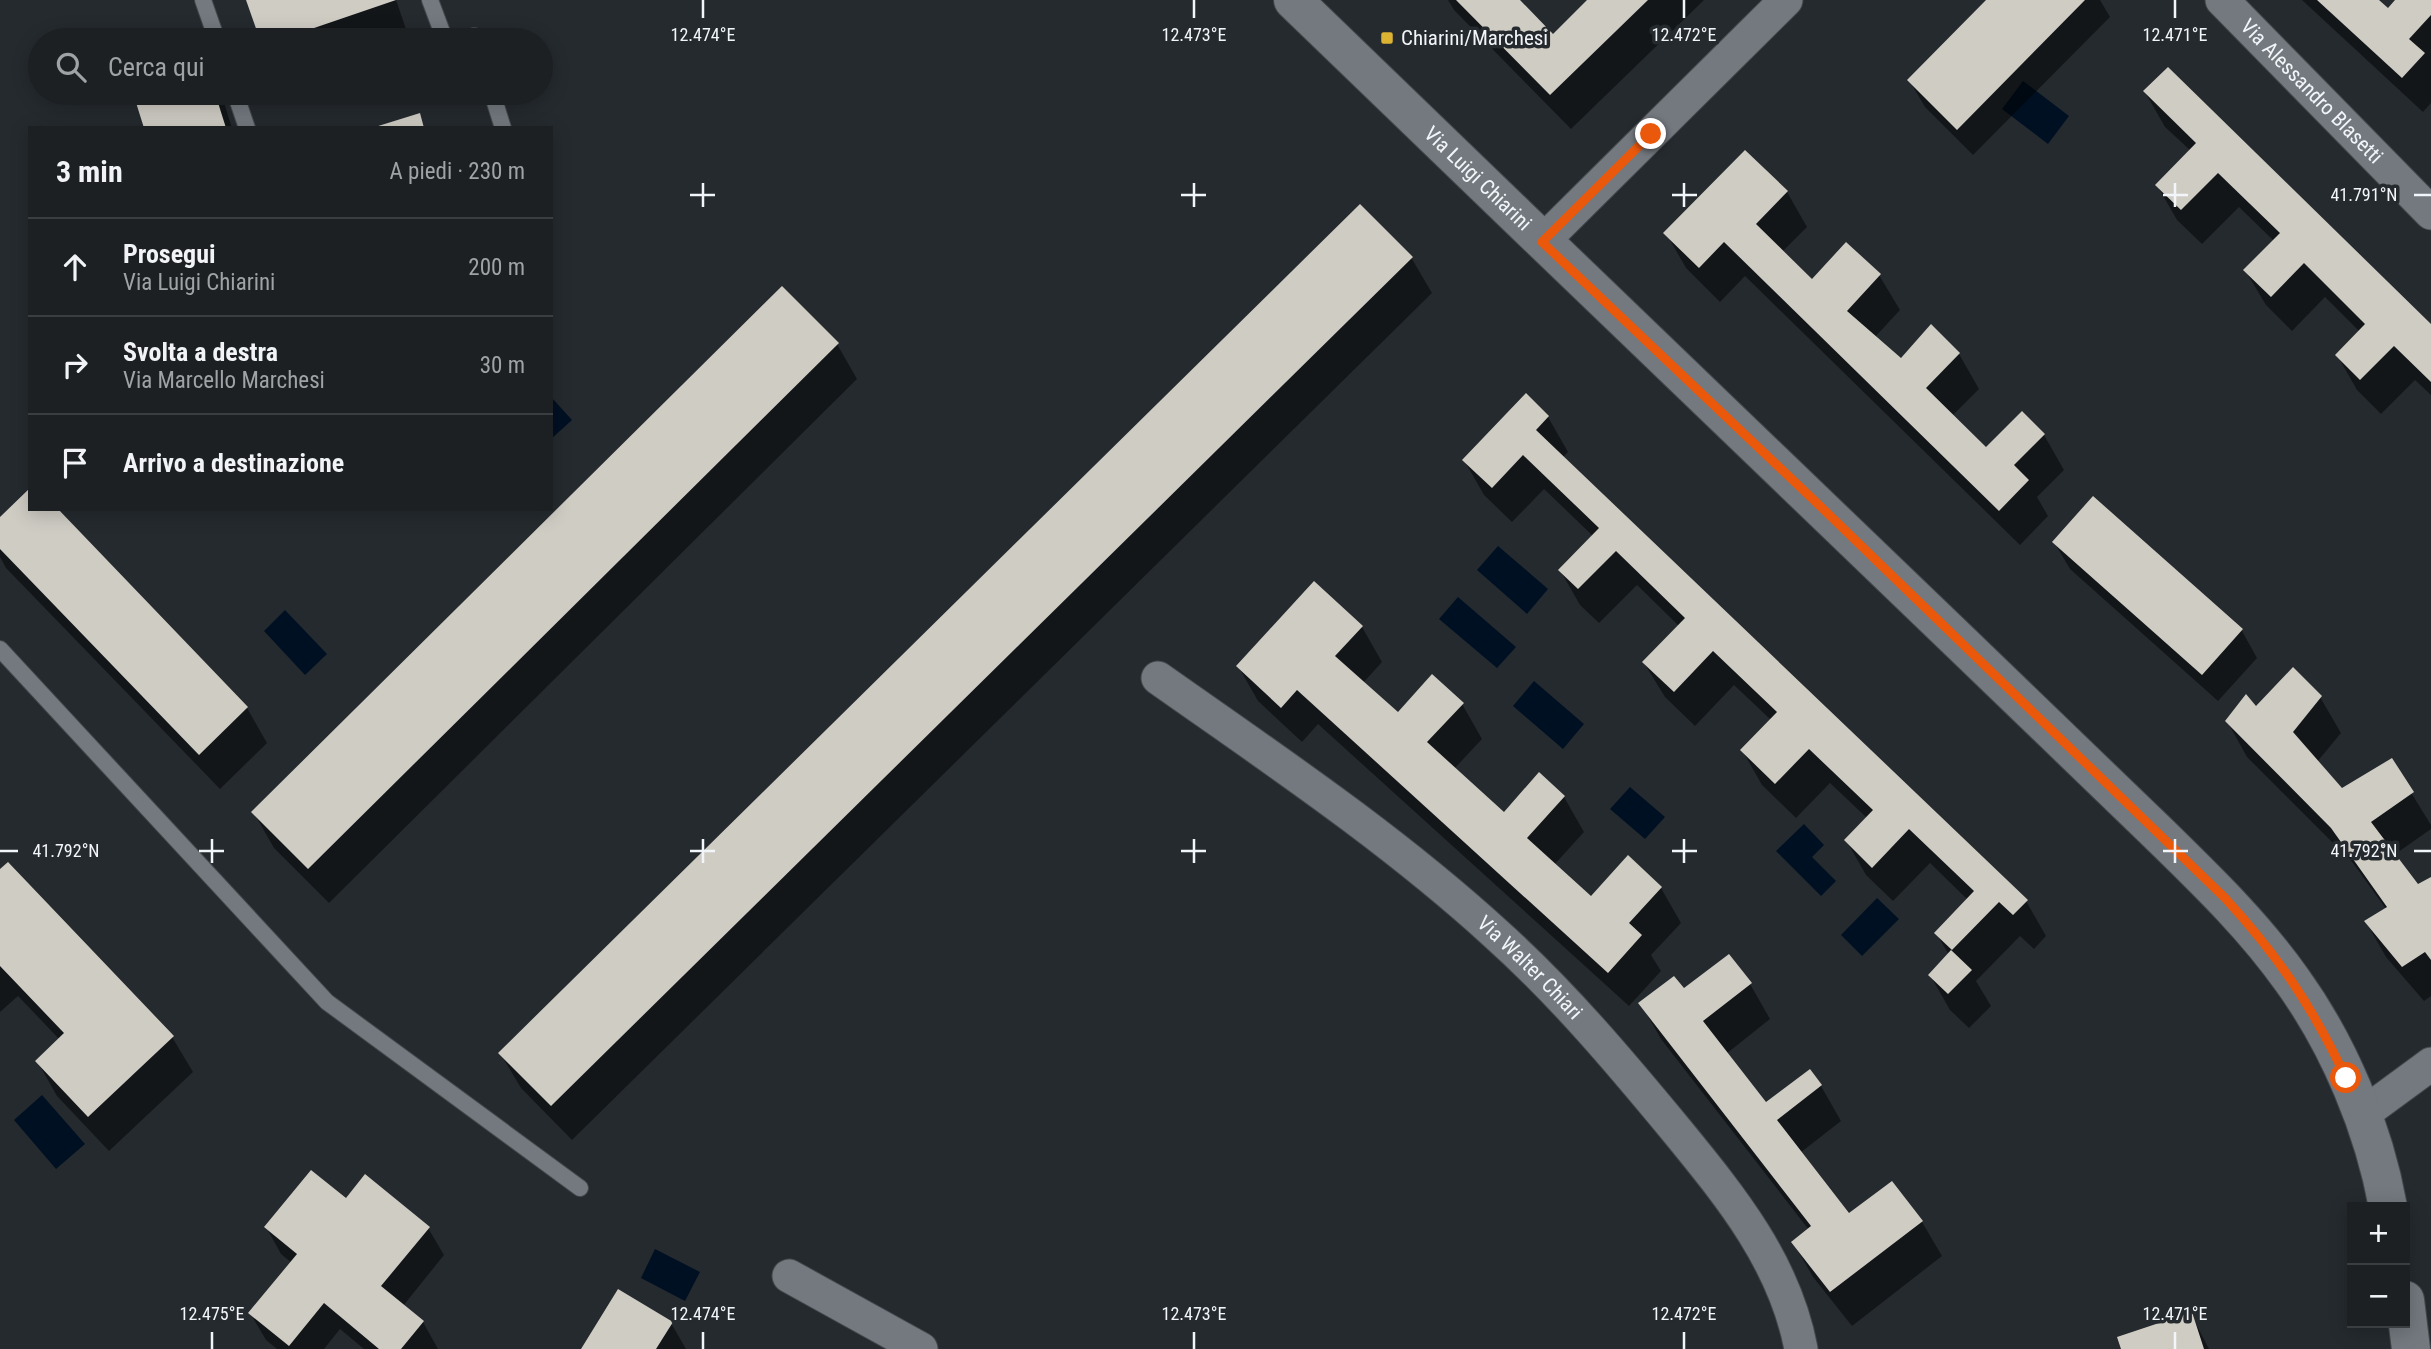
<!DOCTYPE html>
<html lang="it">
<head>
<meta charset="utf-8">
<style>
  body { margin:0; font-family:"Roboto Condensed",sans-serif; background:#25282b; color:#f1f3f6 }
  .controls { position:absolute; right:21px; bottom:21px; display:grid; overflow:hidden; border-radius:0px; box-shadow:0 4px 18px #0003 }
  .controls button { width:63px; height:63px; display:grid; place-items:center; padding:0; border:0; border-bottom:2px solid #3a3e41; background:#1c2023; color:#f1f3f6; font:35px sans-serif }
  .stop { position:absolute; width:21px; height:21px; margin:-16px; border:5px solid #ea580c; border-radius:50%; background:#fff }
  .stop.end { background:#ea580c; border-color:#fff; box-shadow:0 2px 7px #0008 }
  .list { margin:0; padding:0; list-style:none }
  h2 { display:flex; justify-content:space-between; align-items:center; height:91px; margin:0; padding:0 28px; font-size:30px }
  h2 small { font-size:23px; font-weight:400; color:#a0a3a6 }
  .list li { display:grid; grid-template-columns:46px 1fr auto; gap:21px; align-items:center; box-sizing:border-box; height:98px; padding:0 28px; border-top:2px solid #3a3e41 }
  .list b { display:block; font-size:26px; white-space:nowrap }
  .list p { margin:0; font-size:23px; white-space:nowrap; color:#a0a3a6 }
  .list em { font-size:23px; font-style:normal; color:#a0a3a6 }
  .icon { flex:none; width:38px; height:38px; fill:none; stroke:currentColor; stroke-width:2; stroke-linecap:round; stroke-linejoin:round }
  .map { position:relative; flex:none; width:2431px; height:1349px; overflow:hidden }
  .search { position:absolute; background:#1c2023; box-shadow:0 4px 18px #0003; left:28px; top:28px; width:525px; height:77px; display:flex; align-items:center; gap:18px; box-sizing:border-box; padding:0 24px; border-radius:38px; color:#a0a3a6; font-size:26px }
  .panel { position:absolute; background:#1c2023; box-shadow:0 4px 18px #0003; left:28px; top:126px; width:525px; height:385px; border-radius:0px }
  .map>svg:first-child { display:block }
  .water { fill:#001023 }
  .shadow { fill:#0007 }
  .building { fill:#cfccc4 }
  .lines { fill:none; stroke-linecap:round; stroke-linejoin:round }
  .lane-casing { stroke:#45484d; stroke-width:18 }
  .street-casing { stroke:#45484d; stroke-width:35 }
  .secondary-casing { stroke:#45484d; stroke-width:40 }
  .lane { stroke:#73797f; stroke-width:16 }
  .street { stroke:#73797f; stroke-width:33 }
  .secondary { stroke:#73797f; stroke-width:38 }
  .route { stroke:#ea580c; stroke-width:9 }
  .ticks { fill:none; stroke:#f2f5f9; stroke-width:2.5 }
  .poi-dot { fill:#dcb233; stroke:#252a2f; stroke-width:2.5 }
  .labels { text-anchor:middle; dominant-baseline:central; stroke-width:7; stroke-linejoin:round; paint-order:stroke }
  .poi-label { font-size:21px; fill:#f2f5f9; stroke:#252a2f; text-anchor:start }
  .street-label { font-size:21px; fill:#f2f5f9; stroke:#252a2f }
  .ticks-label { font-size:18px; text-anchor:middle; fill:#f2f5f9; stroke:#252a2f; stroke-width:7; stroke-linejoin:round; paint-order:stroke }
</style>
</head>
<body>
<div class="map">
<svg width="2431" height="1349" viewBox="0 0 2431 1349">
  <rect width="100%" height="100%" fill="#252a2f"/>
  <path class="water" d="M2023,81L2069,116L2048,144L2002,109Z
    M551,397L572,420L551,439Z
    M1498,546L1548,589L1527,614L1477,570Z
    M1458,597L1516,647L1497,668L1439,619Z
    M285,610L327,654L305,675L264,631Z
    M1534,681L1584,724L1563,749L1513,706Z
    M1630,787L1665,817L1645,839L1610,809Z
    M1804,824L1824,845L1812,857L1836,881L1821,896L1776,851Z
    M1877,898L1899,919L1862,956L1841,935Z
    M42,1095L85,1144L56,1169L14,1120Z
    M655,1249L700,1272L685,1301L641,1278Z"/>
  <path class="shadow" d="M248,0H396L406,29L373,40H262Z
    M1448,0H1518L1553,36L1590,0H1704L1571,129L1454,10Z
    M1988,0H2100L2110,17L1973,155L1925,107L1909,80Z
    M2302,0H2376L2388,11L2397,0H2431V103L2423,112Z
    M2145,92L2431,326V395L2415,380L2381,414L2357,390L2337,355L2360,332L2325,297L2292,331L2266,305L2245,270L2274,241L2239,207L2202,244L2177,220L2157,185L2191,151L2165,127Z
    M135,93H221L232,128H146Z
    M1787,192L1807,227L1782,252L1812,282L1879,275L1900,310L1875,337L1901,360L1959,354L1979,389L1952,416L1986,450L2044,435L2064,470L2037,497L2048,516L2020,545L1745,276L1720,302L1686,268L1666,233Z
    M1360,207L1412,259L1432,293L572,1140L521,1088L500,1053Z
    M837,344L857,379L329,903L274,848L254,813Z
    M1548,417L1568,452L1562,458L2026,901L2046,936L2034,949L2020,936L1976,981L1991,1006L1969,1028L1950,1010L1930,975L1949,955L1936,933L1968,900L1930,863L1893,901L1866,875L1846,840L1867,818L1830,783L1796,818L1762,785L1742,750L1771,720L1734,685L1695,726L1665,697L1644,663L1679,626L1637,585L1599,623L1580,605L1560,570L1593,536L1544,489L1512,522L1484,495L1464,460Z
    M2094,498L2242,631L2257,658L2218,701L2070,569L2054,542Z
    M30,509L247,708L267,743L220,789L6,568L0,557V519Z
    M1362,627L1382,662L1363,683L1398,715L1462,704L1482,739L1454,769L1504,814L1564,797L1584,832L1554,865L1591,898L1661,888L1681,923L1651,955L1661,971L1629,1006L1318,724L1302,742L1258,701L1238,666Z
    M2320,697L2341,733L2317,762L2342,790L2391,760L2431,825V829L2394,855L2417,886L2431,879V996L2424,1001L2386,957L2366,922L2386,909L2353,863L2247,757L2227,721L2256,708Z
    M0,872L172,1037L193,1072L109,1151L57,1096L37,1061L60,1040L18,996L0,1012Z
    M1750,984L1770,1019L1726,1054L1766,1105L1809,1071L1821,1086L1841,1121L1800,1153L1849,1216L1922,1222L1942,1256L1852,1326L1813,1277L1793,1242L1809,1230L1661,1039L1641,1004L1684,991Z
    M346,1200L428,1228L444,1255L403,1306L423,1322L438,1349H364L340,1329L324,1349H277L266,1340L250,1313L292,1263L281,1254L266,1227Z
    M2191,1314L2209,1349H2122Z
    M671,1323L686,1349H583Z"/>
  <path class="building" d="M246,0H396L279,40H260Z
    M1456,0H1520L1553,34L1587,0H1648L1550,95Z
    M1986,0H2085L1957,130L1907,80Z
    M2317,0H2379L2388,8L2395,0H2431V15L2409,39L2425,53L2402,78Z
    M2168,67L2431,324V382L2394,346L2360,380L2335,355L2365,324L2304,263L2271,297L2243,270L2280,233L2218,173L2181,210L2155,185L2196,143L2143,91Z
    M133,93H215L226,128H144Z
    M420,113L424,128H375V127Z
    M1745,150L1788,191L1756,224L1812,279L1846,242L1881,274L1847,311L1901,358L1931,324L1960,353L1926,388L1986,447L2022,411L2045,434L2014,465L2029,480L1999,511L1724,242L1699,268L1663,233Z
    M1360,204L1413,257L551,1106L498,1053Z
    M782,286L839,343L308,869L251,812Z
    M1526,393L1549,416L1536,430L2028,900L2013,915L1999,902L1952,950L1934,933L1974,891L1909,829L1872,868L1844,840L1873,810L1809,749L1775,784L1740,750L1777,712L1713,651L1674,692L1642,662L1685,618L1616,551L1578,589L1558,570L1599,528L1523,455L1492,488L1462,460Z
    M30,488V509H58L248,707L199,755L0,549V517Z
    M2093,496L2243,629L2202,675L2052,542Z
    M1314,581L1363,626L1335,656L1398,712L1432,674L1464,703L1427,742L1504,812L1539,772L1565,796L1527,838L1591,896L1628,855L1662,887L1629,923L1642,935L1608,973L1297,690L1281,708L1236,666Z
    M2293,667L2322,696L2293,732L2342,788L2392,758L2414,792L2371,822L2418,884L2431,877V960L2425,952L2402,967L2364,921L2387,907L2331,828L2225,721L2246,694L2256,706Z
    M8,862L174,1036L88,1117L35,1061L64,1033L0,966V869Z
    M1951,950L1972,970L1948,994L1928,975Z
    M1729,954L1752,983L1703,1021L1766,1102L1810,1069L1822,1085L1777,1120L1849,1213L1892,1181L1923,1221L1830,1292L1791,1242L1811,1226L1638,1003L1674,976L1684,988Z
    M311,1170L346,1198L365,1174L430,1227L381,1286L424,1321L401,1349H379L324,1303L289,1346L248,1313L297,1254L264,1227Z
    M618,1289L673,1322L656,1349H581Z
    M2192,1312L2204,1349H2121L2117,1337Z"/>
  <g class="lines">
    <g class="lane-casing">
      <path id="lane" d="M203,0L217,40
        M430,0L445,40
        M474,36L475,40
        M235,93L247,128
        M492,93L503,128
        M0,649L327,1002L580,1188"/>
    </g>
    <g class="street-casing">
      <g id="street">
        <path id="s1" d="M2222,0L2431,213"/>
        <path d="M1542,242L1786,0"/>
        <path id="s2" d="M1158,678C1273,759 1391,838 1495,933C1562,993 1620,1062 1677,1131C1731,1197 1785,1263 1801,1349"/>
        <path d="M2363,1114L2431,1064"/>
        <path d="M789,1276L921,1349"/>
      </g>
    </g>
    <g class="secondary-casing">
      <g id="secondary">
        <path id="s3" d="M1293,0C1515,215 1739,429 1961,643C2027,707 2093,770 2158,833C2206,880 2253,925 2292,980C2339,1045 2374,1129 2388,1207"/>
        <path d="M2405,1300L2411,1349"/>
      </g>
    </g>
    <use href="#lane" class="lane"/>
    <use href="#street" class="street"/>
    <use href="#secondary" class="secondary"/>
  </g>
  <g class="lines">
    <path class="route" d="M1651,134L1542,242L1819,505L2225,898C2279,957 2312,1006 2346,1078"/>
  </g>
  <path class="ticks" d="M703,0V18M1194,0V18M1684,0V18M2175,0V18M703,183V207M1194,183V207M1684,183V207M2175,183V207M690,195H715M1181,195H1206M1672,195H1697M2163,195H2188M2414,195H2431M212,839V863M703,839V863M1194,839V863M1684,839V863M2175,839V863M0,851H18M199,851H224M690,851H715M1181,851H1206M1672,851H1697M2163,851H2188M2414,851H2431M212,1332V1349M703,1332V1349M1194,1332V1349M1684,1332V1349M2175,1332V1349"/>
  <rect class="poi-dot" x="1380" y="31" width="14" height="14" rx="3.5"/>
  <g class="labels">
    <g class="poi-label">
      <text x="1401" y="38">Chiarini/Marchesi</text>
    </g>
    <g class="street-label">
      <text stroke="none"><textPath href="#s1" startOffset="128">Via Alessandro Blasetti</textPath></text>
      <text stroke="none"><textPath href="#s3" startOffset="257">Via Luigi Chiarini</textPath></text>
      <text stroke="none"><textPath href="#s2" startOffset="472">Via Walter Chiari</textPath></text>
    </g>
  </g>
  <g class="ticks-label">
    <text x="703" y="41">12.474°E</text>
    <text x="1194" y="41">12.473°E</text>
    <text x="1684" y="41">12.472°E</text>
    <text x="2175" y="41">12.471°E</text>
    <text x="2364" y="201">41.791°N</text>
    <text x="2364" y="857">41.792°N</text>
    <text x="66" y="857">41.792°N</text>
    <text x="212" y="1320">12.475°E</text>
    <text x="703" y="1320">12.474°E</text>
    <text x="1194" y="1320">12.473°E</text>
    <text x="1684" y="1320">12.472°E</text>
    <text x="2175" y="1320">12.471°E</text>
  </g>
</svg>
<div class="controls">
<button>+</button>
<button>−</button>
</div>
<div class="stop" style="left:2346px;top:1078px"></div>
<div class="stop end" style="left:1651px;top:134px"></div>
<div class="search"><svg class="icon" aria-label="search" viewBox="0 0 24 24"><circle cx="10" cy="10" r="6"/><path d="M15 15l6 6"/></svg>Cerca qui</div>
<section class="panel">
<h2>3 min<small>A piedi · 230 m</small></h2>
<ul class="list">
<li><svg class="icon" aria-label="ahead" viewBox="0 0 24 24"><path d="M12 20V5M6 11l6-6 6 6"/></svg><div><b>Prosegui</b><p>Via Luigi Chiarini</p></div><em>200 m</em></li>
<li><svg class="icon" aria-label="right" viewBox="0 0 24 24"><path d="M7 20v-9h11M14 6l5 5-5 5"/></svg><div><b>Svolta a destra</b><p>Via Marcello Marchesi</p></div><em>30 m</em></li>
<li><svg class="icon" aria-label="arrive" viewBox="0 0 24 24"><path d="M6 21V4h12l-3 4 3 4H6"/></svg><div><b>Arrivo a destinazione</b></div></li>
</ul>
</section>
</div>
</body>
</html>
